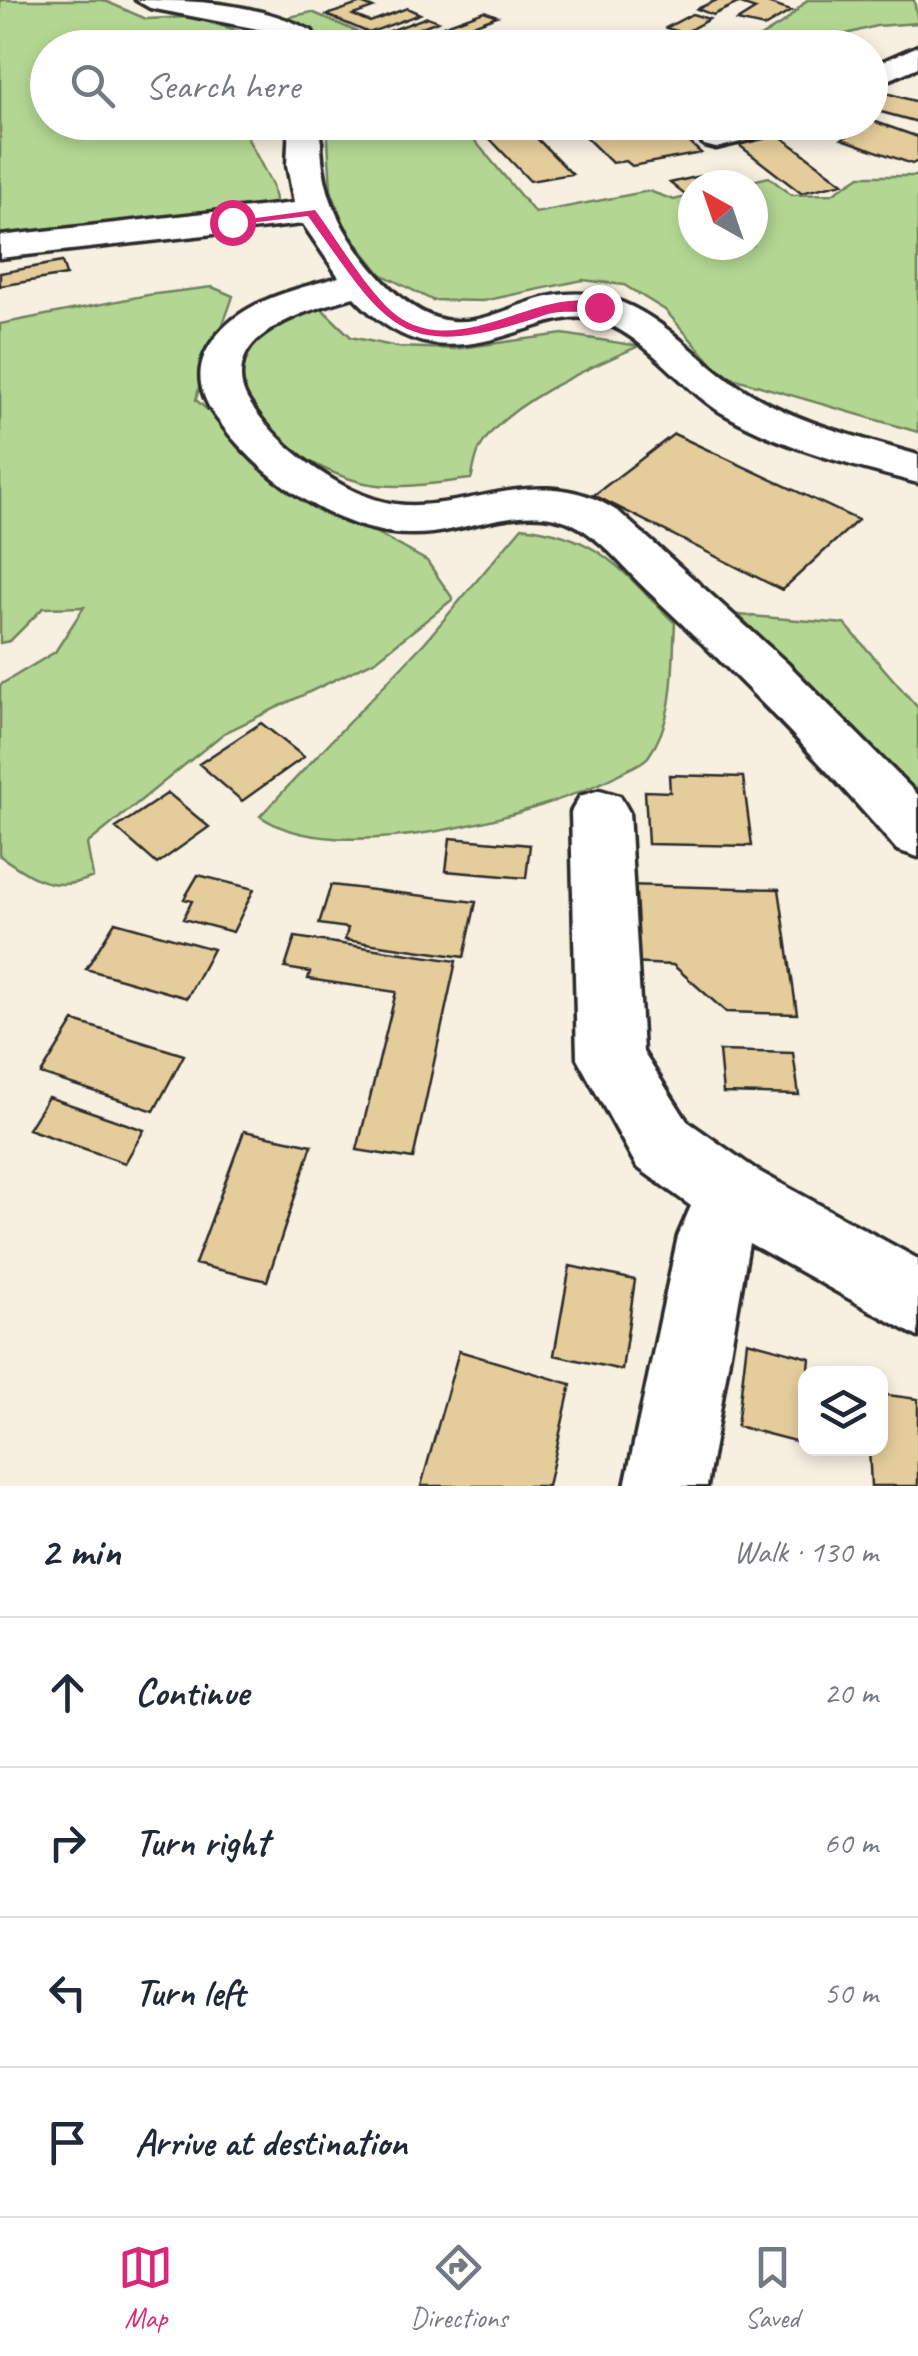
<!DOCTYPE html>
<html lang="en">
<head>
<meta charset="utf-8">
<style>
  body { margin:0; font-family:Caveat,sans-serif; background:#f2f2f3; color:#1f2937 }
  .controls { position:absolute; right:30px; bottom:30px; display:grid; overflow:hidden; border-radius:20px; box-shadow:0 5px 15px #0003 }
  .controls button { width:90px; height:90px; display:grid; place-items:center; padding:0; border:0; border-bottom:2px solid #e0e1e3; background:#fff; color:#1f2937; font:50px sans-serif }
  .compass { position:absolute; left:678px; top:170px; width:90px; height:90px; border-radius:50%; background:#fff; box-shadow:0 5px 15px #0003; rotate:320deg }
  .stop { position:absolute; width:30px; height:30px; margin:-22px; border:8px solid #db2777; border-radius:50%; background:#fff }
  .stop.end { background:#db2777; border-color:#fff; box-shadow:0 2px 10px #0008 }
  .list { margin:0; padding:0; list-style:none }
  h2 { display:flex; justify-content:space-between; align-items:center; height:130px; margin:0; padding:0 40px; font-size:42px }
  h2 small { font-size:32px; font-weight:400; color:#747a83 }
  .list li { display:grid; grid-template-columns:65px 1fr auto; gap:30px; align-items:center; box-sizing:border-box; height:150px; padding:0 40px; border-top:2px solid #e0e1e3 }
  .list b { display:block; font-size:38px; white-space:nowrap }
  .list em { font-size:32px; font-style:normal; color:#747a83 }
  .icon { flex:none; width:55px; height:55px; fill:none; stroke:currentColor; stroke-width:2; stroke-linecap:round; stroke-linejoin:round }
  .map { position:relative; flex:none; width:918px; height:1486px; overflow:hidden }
  .search { position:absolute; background:#fff; box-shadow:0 5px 15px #0003; left:30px; right:30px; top:30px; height:110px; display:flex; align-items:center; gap:25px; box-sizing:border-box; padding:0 35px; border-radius:55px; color:#747a83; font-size:38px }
  .sheet { height:730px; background:#fff }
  nav { display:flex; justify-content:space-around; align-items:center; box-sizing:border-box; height:140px; border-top:2px solid #e0e1e3; background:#fff; font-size:28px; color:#747a83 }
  nav a { display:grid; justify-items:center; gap:5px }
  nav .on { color:#db2777 }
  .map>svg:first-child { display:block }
  .green { fill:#b3d792; stroke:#6f815e; stroke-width:2.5 }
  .building { fill:#e5cd9b; stroke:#2b2b2b; stroke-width:2.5 }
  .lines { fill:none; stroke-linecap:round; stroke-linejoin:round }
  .minor-casing { stroke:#2b2b2b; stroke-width:7 }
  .minor { fill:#fff; fill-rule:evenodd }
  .route { fill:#db2777 }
</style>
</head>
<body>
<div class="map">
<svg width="918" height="1486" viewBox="0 0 918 1486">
  <rect width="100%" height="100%" fill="#f7f0e1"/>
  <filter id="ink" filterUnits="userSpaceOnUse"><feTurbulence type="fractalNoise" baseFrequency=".01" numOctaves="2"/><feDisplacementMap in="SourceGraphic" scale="20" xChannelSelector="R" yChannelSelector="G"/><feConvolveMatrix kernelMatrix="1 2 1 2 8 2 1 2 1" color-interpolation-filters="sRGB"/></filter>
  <g filter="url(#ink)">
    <path class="green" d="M0,0H103L146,19L190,17L226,27L255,37L266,47L48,48V122L253,123L248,139L272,185L276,205L0,236Z
      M807,0H914L918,23L876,26L798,47H744L786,21Z
      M312,12L392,47H327V40L285,18Z
      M327,123H460L535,213L649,191L674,200L693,195V245H753V185H735L769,177L791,195L832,194L860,176H918V432L722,375L665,310L624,285L583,280L483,301L432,300L381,274L346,230L331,190Z
      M212,287L233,296C222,332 204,363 196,400L298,489L427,561L453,599L376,660L224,733L87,844L93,877C53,894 33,878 0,856V685L55,652L84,607L43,608L10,641L0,643V324L148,295Z
      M321,308L351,337L397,347L454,349L563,334L639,346C593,366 505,403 480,448C475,457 474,469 471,479C437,483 399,490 365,483C321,473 256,436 237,393C216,343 284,313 321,308Z
      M522,527C601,536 621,571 675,623C672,668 676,719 648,757C641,765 625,770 615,776C538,816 335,870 260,816L425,642Z
      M738,615L845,624L918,708V809L856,730Z"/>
    <path class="building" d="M717,0H758L791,11L764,27L737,21L756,9L738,3L713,15L697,9Z
      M361,3L373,8L353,15L370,22L407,8L420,14L369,33L327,15Z
      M484,11L497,16L415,47L402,41Z
      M692,14L709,19L684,33L666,28Z
      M427,17L438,21L390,39L379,35Z
      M886,93L918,102V122L870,109Z
      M873,121L918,137V161L912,164L842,139Z
      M474,122H521L572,174L530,181Z
      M570,122H667L701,153L632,166L626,161L612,163Z
      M776,133L843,183L801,193L735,142Z
      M713,173L729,185H693V193L685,195L670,183Z
      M62,262L66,275L0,286V273Z
      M674,434L858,520L782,590L594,495Z
      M261,723L304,757L242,801L199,764Z
      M669,775L743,777L752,846L648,844L645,791L670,792Z
      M168,793L209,827L157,864L116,828Z
      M450,838L530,845L526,878L446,871Z
      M198,875L254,889L233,932L183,919L192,901L184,899Z
      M331,885L476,902L464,957L345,940L348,928L319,924Z
      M625,885L779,889L797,1014L726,1012L673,965L629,963Z
      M115,922L213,949L187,998L86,969Z
      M295,937L456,961L413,1159L357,1150L396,992L308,979L310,972L285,968Z
      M74,1021L184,1055L154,1111L41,1074Z
      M719,1051L793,1053L799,1095L723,1093Z
      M48,1097L144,1130L125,1163L28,1129Z
      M244,1131L312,1145L267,1281L195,1264Z
      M570,1266L635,1280L622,1370L554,1355Z
      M747,1341L810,1358L802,1443L737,1426Z
      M459,1351L571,1384L548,1486H421Z
      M880,1394L918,1399V1486H871L869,1448H880Z"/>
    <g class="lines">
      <g class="minor-casing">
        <path id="minor" d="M136,0C196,0 258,3 312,31L319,48H289L288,41L268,31L150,8Z
          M918,46V67L870,88V67Z
          M289,122H321C319,176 330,214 363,257C470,397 511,258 623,303C669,322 699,361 740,387C793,422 858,437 918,455V483C853,466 782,448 724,414C679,388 640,326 587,318C565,315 541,325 520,331C452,354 405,352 354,297C320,307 284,316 257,340C239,356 236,382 249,402C279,448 349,502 405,505C480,508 545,461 620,513L787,663L918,795V857L897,850C820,760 738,676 651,594C627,572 603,539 573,524C528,503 477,527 432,533C347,543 262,481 215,416C195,387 195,361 218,334C247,299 298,289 339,277L303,224L0,258V236L294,203L287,165Z
          M739,122H799L795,129L716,148L704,145L699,138L704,131Z
          M600,790L620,796L629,812L643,1052L687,1121L758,1171L918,1259V1337L749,1243L707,1486H625L678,1236L691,1206L637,1167L577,1058L571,812L580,796Z"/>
      </g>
      <use href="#minor" class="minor"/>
    </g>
  </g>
  <path class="route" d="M315,210C337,240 358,276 384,304C451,376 546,275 605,307C588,316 563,308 545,315C398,365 388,327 308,216L232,225L227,222Z"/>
</svg>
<div class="controls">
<button><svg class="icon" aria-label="layers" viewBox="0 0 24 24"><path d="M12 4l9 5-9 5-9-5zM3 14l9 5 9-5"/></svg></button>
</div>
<svg class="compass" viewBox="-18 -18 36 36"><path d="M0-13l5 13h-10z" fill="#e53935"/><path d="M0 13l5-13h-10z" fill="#747a83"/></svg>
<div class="stop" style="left:232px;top:222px"></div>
<div class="stop end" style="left:599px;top:307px"></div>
<div class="search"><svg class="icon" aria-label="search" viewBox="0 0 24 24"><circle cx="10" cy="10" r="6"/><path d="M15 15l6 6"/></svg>Search here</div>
</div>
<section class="sheet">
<h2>2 min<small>Walk · 130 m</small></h2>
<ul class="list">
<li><svg class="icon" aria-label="ahead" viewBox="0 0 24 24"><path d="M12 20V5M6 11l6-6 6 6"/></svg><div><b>Continue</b></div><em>20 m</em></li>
<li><svg class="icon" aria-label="right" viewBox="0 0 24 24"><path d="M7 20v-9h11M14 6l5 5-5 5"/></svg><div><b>Turn right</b></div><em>60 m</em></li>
<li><svg class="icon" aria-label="left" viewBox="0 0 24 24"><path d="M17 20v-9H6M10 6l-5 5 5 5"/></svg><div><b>Turn left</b></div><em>50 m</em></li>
<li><svg class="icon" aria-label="arrive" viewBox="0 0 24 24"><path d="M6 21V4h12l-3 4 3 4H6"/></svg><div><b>Arrive at destination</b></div></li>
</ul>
</section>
<nav>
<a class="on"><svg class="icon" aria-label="map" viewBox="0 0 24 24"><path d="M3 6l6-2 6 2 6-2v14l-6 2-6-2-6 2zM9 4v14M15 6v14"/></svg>Map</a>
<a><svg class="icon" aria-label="directions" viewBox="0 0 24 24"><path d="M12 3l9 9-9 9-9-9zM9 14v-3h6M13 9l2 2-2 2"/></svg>Directions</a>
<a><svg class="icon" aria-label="saved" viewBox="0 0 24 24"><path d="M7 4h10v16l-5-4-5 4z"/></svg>Saved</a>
</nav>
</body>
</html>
